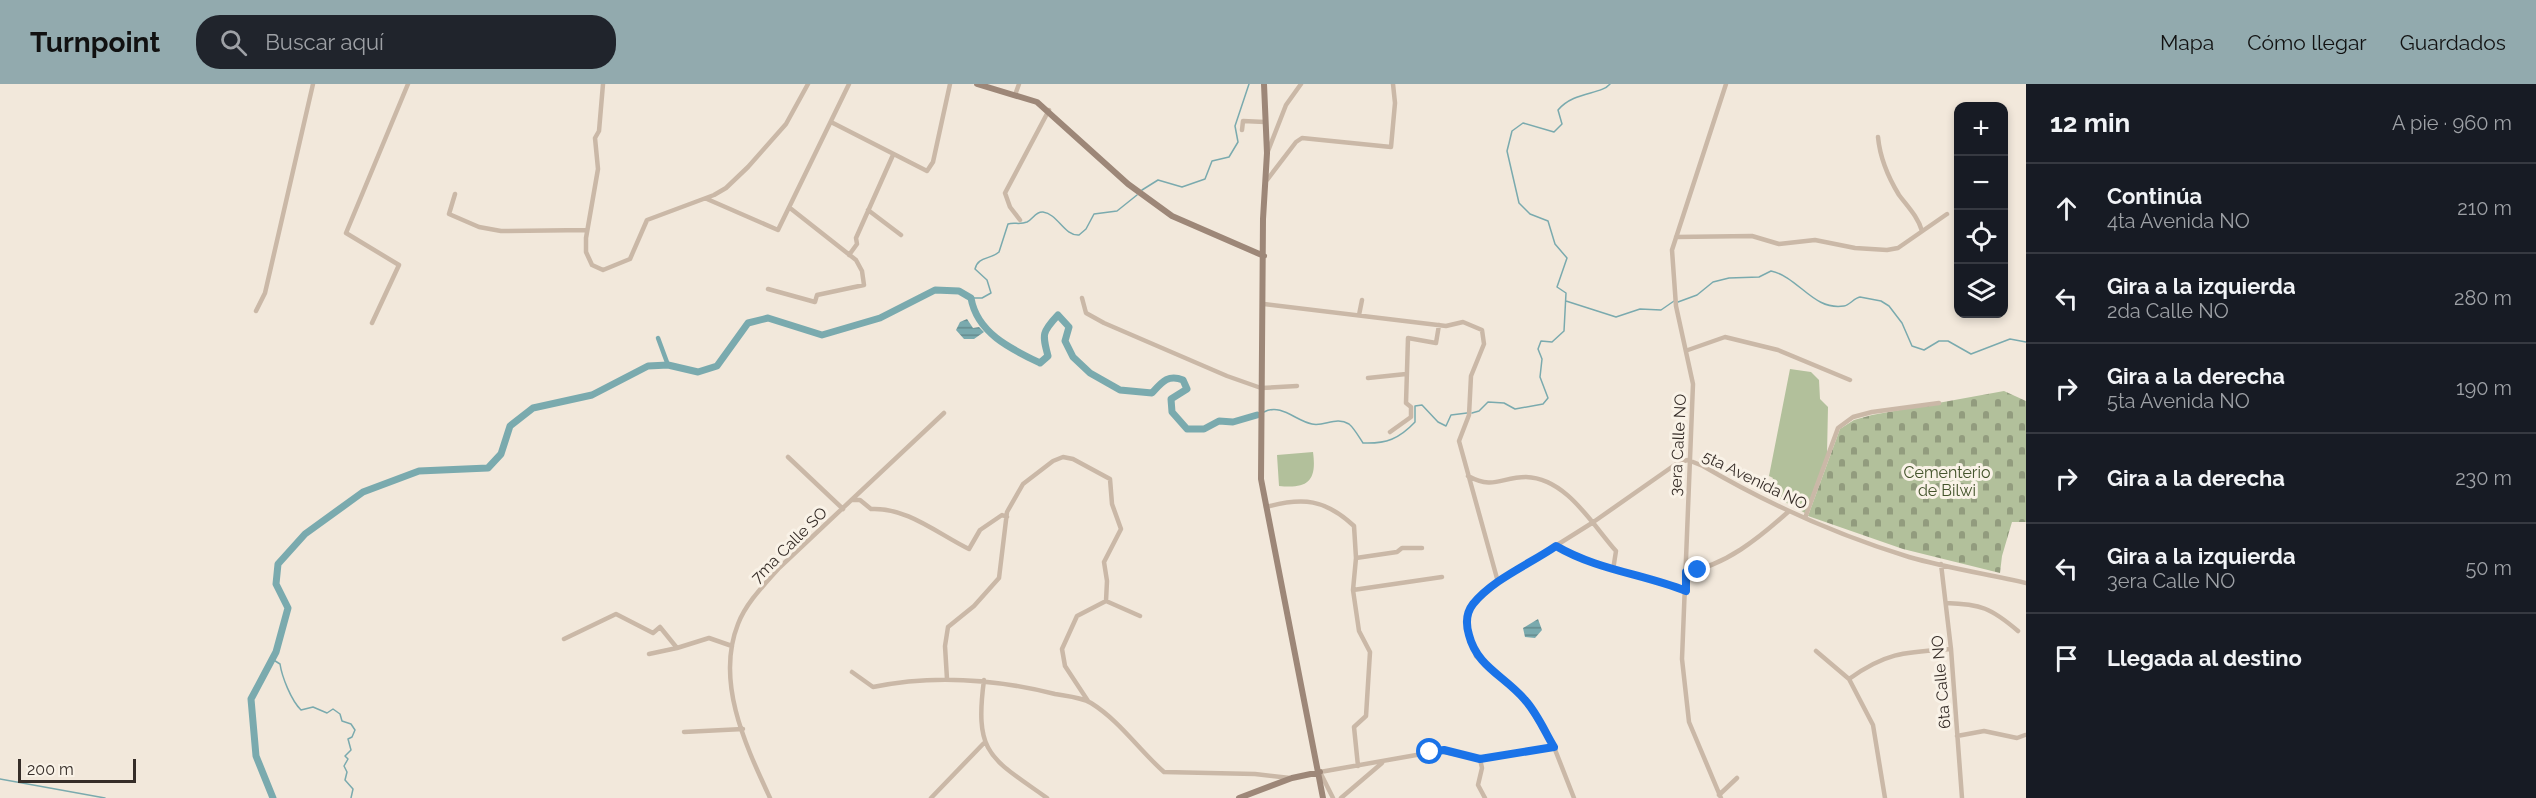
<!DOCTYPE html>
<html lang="es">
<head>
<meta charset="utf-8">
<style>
  body { margin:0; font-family:Raleway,sans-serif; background:#20242c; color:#f1f3f6 }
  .controls { position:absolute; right:18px; top:18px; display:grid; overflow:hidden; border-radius:12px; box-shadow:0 3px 9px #0003 }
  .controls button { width:54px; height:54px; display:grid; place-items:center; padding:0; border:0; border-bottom:2px solid #363941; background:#171b24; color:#f1f3f6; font:30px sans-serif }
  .scale { position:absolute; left:18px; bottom:15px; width:118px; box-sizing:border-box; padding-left:6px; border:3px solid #362d28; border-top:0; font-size:16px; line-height:21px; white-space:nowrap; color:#362d28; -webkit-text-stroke:4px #f9f2e7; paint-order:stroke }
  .stop { position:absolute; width:18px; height:18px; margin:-14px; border:4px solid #1a73e8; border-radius:50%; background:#fff }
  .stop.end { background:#1a73e8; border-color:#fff; box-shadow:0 2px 6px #0008 }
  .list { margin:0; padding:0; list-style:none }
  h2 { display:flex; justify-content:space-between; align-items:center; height:78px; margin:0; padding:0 24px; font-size:26px }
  h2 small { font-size:20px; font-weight:400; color:#9ea1a6 }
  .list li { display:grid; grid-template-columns:39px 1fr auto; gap:18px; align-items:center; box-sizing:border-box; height:90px; padding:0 24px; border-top:2px solid #363941 }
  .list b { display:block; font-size:22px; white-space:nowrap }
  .list p { margin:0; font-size:20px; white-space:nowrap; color:#9ea1a6 }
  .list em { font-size:20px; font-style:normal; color:#9ea1a6 }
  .icon { flex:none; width:33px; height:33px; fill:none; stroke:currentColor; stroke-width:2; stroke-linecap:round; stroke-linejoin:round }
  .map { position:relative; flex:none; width:2026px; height:714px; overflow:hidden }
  header { display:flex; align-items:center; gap:36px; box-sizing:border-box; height:84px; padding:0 30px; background:#92aaae; color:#111 }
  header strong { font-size:28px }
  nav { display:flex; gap:33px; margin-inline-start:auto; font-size:21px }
  .search { width:420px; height:54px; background:#20242c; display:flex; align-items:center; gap:15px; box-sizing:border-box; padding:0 21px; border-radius:24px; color:#9ea1a6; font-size:22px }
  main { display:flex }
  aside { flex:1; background:#171b24 }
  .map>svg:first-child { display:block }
  .cemetery { fill:url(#cemetery-stones) }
  .garden { fill:#b2c09b }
  .water { fill:url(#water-rules) }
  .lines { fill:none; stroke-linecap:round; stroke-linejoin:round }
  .stream { stroke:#7aaaae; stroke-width:1.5 }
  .canal { stroke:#7aaaae; stroke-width:4.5 }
  .river { stroke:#7aaaae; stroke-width:7 }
  .street { stroke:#cab8a7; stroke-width:4.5 }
  .secondary { stroke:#9d8778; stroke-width:6 }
  .route { stroke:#1a73e8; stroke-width:8 }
  .labels { text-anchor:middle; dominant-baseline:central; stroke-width:6; stroke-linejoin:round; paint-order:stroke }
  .street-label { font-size:16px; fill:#362d28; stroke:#f9f2e7 }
  .park-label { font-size:16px; fill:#44542c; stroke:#f9f2e7 }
</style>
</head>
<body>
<header>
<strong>Turnpoint</strong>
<div class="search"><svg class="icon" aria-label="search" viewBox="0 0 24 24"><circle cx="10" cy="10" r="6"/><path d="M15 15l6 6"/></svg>Buscar aquí</div>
<nav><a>Mapa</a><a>Cómo llegar</a><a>Guardados</a></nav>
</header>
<main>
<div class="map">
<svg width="2026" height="714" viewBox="0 0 2026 714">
  <defs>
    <pattern id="cemetery-stones" width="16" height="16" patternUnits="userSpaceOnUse" patternTransform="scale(1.5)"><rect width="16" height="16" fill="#b2c09b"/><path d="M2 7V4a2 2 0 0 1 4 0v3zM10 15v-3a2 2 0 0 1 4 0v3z" fill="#929c7e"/></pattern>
    <pattern id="water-rules" width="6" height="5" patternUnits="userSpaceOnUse" patternTransform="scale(1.5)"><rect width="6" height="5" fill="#7aaaae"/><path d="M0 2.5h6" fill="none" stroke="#658b8e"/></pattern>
  </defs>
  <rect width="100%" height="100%" fill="#f2e8db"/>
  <path class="cemetery" d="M2004,307L2026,317V438H2012L2002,472L2000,489L1903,465L1808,432L1840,345L1854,336L1872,331Z"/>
  <path class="garden" d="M1790,285L1811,288L1819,296L1820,315L1828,323L1827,370L1805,429L1767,408L1773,394L1769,392Z
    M1313,368C1317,397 1308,405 1279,402L1277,371Z"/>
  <path class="water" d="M967,235L973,244L979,243L984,248L974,255H964L956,246L960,238Z
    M1538,535L1542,546L1535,554L1525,553L1523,544Z"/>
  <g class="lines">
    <path class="stream" d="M1142,106L1158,96L1182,103L1205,95L1212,77L1229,73L1238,58L1235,42L1249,0
      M971,214H982L991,209L987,196L975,185C978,172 990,176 999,168L1008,140C1014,138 1020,141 1027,138C1033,135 1036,127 1043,128C1058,130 1064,152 1079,151L1086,145L1094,130L1117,127L1137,111
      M1566,217L1616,233L1640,225L1661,226L1674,217
      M1678,218L1697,211L1713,198L1729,194L1759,193L1771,187C1799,193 1813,227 1844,222C1850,221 1854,214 1860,213L1881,217L1889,222L1902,239L1912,262L1924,266L1939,257H1948L1971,270L2010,255L2026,258
      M1264,328C1281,319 1296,337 1312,340C1324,343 1336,332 1349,340C1354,344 1359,353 1363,359C1386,360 1399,355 1415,338V322L1422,321L1438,338L1446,342L1451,331L1467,329
      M1472,329L1479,327L1488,318L1504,319L1515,325L1543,320L1548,314L1540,293L1542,275L1538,265L1541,257L1552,258L1564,247L1566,209L1557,203L1567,174L1555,160L1548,137L1530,130L1519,119L1507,67L1512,47L1523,39L1554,48L1562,40L1558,26C1574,7 1601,11 1610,0
      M272,575L280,580C282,593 291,616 301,626L313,623L327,629L333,625L340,630L342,637L351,640L355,646L352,653L348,655L351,666L345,672L348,675L344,682L347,688L345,696L353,705L351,714
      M0,695L105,714"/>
    <path class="canal" d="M658,254L668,281"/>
    <path class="river" d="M273,714L256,672L251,615L276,568L288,524L276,500L278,480L305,450L363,408L419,387L488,384L501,370L510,342L533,324L592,311L648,282L668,281L698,288L717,282L748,239L768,234L822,251L880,234L935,206L959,207L971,214C977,249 1011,265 1040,279L1048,272C1042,250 1042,248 1058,231L1069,243L1065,257L1073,273L1090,289L1120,306L1152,309C1162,298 1168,290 1183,296L1187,305L1171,315L1172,328L1187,345H1204L1219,337L1233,338L1257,331"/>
    <path class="street" d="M603,0L599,47L595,54L598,85L586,154V168L592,181L603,186L630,175L647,136L714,111L726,104L748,83L786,40L808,0
      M1015,11L1019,0
      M831,38L927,87L933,78L950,0
      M1242,46L1243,37L1265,38
      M1878,53C1880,74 1888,93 1899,111C1908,123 1918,133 1922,147
      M1268,67L1286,21L1301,0
      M1267,96L1296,58L1302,54L1391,63L1395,19L1393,0
      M455,110L449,130L479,143L501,147L587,146
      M707,115L778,146L849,0
      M868,126L901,151
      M1020,136L1010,123L1005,109L1049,26
      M1676,153L1752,152L1779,160L1815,156L1855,164L1887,166L1898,164L1947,130
      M849,171L857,160L856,154L893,71
      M768,205L815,218L817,211L864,201L862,187L856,176L790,124
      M1082,214L1086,229L1104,239L1227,292L1261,304L1297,302
      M1264,220L1446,242L1463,238L1482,246L1484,260L1471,292L1469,331L1459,357L1498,498
      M256,227L265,209L313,0
      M1359,231L1362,216
      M372,239L399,181L346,149L408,0
      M1688,266L1725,253L1778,266L1850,296
      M1368,294L1406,290
      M1390,348L1411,333V323L1406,319L1408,254L1436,259L1439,241
      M788,373L843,425
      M1468,392C1494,406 1501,393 1526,393C1566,394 1592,440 1616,467L1613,486
      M853,416H860L871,425C907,423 938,450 969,465L980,446L1002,431L1007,433
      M1266,423C1303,413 1325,415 1354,442L1356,474L1353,506L1359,547L1370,568L1366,632L1354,643L1358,682
      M1805,434L1838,344L1853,333L1872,328L1939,319
      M1556,462C1597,486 1643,490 1686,507
      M1356,474L1397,468L1402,464H1422
      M1941,480L1951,565L1962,714
      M1686,488C1725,482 1759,454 1788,428
      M1353,506L1442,493
      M1946,519C1981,520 1991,524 2018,547
      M564,555L616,530L653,549L660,543L677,564L709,554L732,562
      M1816,567L1849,595
      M649,570L677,564
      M852,588L873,603C935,590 995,595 1055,610C1066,612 1081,613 1091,619C1120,637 1139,666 1164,688L1255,690L1290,694
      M947,595L945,562L948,543L974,522L999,494L1007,428L1023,400L1053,377L1063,373L1073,375L1110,395L1112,420L1121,445L1104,478L1107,497L1106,517
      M984,596C974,671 991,674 1047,714
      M1088,617L1065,582L1062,565L1077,532L1106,517L1140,532
      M684,648L743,645
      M1957,652L1984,647L2017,654L2025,651
      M1480,675L1482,684L1478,701L1485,714
      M1719,711L1737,694
      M770,714C746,662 715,598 738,540C746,519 764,501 779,484L944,329
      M931,714L984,659
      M1333,714L1320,688L1439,667L1480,675L1554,663
      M1341,714L1382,679
      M1574,714L1554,663L1525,616L1476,572L1467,542L1469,529L1473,521L1498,498L1592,439L1679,378L1688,376L1703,382C1768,420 1837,451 1909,473C1947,484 1987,490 2026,499
      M1721,714L1689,638L1682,575L1693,300L1676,222L1672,166L1726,0
      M1885,714L1873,641L1849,595C1886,568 1906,568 1951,565"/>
    <path class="secondary" d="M977,0L1037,18L1128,100L1172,132L1264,172
      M1264,0L1267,69L1263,135L1261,395L1323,714
      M1239,714L1292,694L1320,688"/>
  </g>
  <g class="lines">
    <path class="route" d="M1430,668L1444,666L1480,675L1554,663C1545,648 1537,629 1525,616C1505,592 1477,583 1469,551C1466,541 1466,529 1473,520C1493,495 1530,480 1556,462C1597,486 1643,490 1686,507V488L1698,486"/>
  </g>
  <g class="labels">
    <g class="street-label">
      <text transform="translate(1678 361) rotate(-87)">3era Calle NO</text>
      <text transform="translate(1755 396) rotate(26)">5ta Avenida NO</text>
      <text transform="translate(789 461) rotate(-45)">7ma Calle SO</text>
      <text transform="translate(1941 598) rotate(-95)">6ta Calle NO</text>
    </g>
    <g class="park-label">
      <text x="1947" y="388">Cementerio<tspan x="1947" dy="18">de Bilwi</tspan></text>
    </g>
  </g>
</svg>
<div class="controls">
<button>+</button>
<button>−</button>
<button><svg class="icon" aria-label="locate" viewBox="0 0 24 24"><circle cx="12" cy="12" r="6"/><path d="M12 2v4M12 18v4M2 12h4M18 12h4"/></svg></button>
<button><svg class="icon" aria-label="layers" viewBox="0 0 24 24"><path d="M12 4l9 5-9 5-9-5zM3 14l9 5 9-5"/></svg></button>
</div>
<div class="scale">200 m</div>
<div class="stop" style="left:1430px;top:668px"></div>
<div class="stop end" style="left:1698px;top:486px"></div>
</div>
<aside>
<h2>12 min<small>A pie · 960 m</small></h2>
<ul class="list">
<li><svg class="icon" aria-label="ahead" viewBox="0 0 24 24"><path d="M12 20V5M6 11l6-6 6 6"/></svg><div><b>Continúa</b><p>4ta Avenida NO</p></div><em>210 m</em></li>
<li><svg class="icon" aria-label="left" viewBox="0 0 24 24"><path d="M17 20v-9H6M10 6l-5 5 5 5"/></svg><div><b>Gira a la izquierda</b><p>2da Calle NO</p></div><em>280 m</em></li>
<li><svg class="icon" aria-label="right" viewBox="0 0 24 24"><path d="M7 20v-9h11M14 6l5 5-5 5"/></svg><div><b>Gira a la derecha</b><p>5ta Avenida NO</p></div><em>190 m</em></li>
<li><svg class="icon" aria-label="right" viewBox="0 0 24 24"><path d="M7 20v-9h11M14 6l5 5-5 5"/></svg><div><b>Gira a la derecha</b></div><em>230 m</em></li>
<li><svg class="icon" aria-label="left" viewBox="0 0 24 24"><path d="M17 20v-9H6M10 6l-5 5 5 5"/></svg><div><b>Gira a la izquierda</b><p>3era Calle NO</p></div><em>50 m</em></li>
<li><svg class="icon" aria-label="arrive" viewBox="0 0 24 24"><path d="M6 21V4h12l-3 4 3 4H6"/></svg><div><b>Llegada al destino</b></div></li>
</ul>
</aside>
</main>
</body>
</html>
